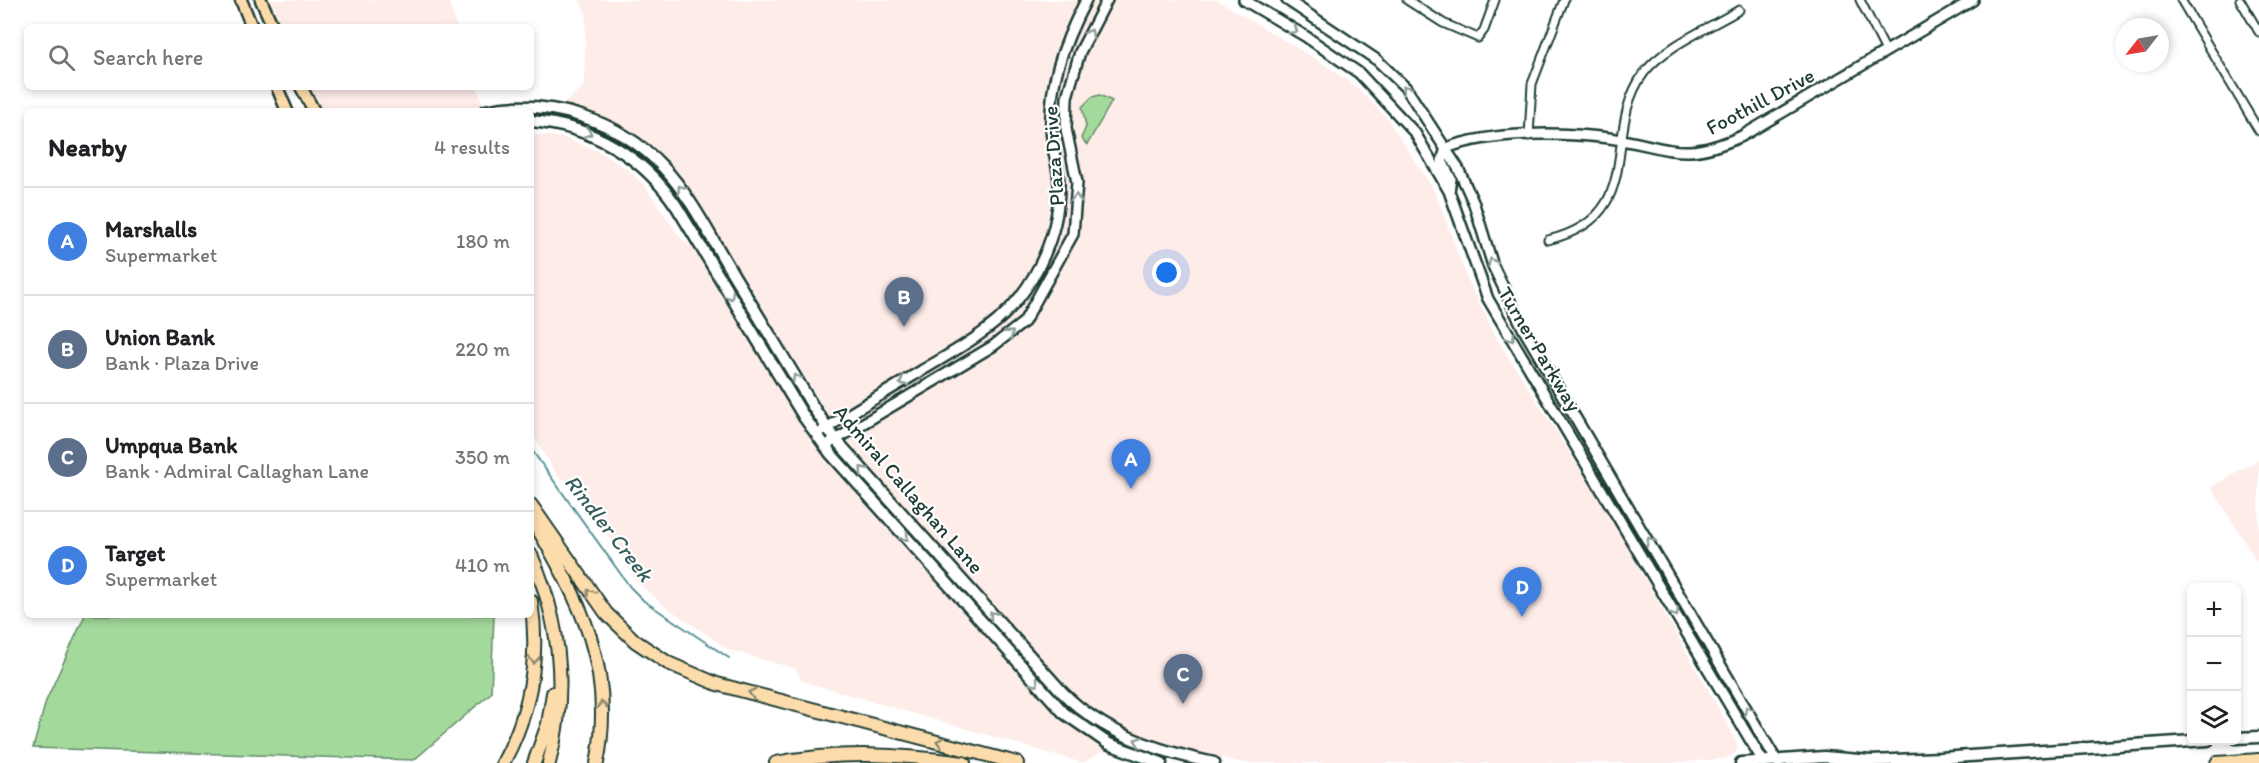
<!DOCTYPE html>
<html lang="en">
<head>
<meta charset="utf-8">
<style>
  body { margin:0; font-family:Itim,sans-serif; background:#f6f6f6; color:#202124 }
  .controls { position:absolute; right:18px; bottom:18px; display:grid; overflow:hidden; border-radius:9px; box-shadow:0 3px 9px #0003 }
  .controls button { width:54px; height:54px; display:grid; place-items:center; padding:0; border:0; border-bottom:2px solid #e0e0e0; background:#fff; color:#202124; font:30px sans-serif }
  .compass { position:absolute; left:2115px; top:18px; width:54px; height:54px; border-radius:50%; background:#fff; box-shadow:0 3px 9px #0003; rotate:239deg }
  .you { position:absolute; left:1167px; top:273px; width:21px; height:21px; margin:-15px; border:4px solid #fff; border-radius:50%; background:#1a73e8; box-shadow:0 0 0 9px #1a73e833 }
  .badge { display:grid; place-items:center; width:39px; height:39px; border-radius:50%; background:#ea580c; color:#fff; font-size:20px; font-weight:700 }
  .pin { position:absolute; translate:-50% -50px; filter:drop-shadow(0 2px 3px #0008) }
  .pin::after { content:''; position:absolute; top:32px; width:21px; height:18px; background:inherit; clip-path:polygon(0 0,100% 0,50% 100%) }
  .list { margin:0; padding:0; list-style:none }
  h2 { display:flex; justify-content:space-between; align-items:center; height:78px; margin:0; padding:0 24px; font-size:26px }
  h2 small { font-size:20px; font-weight:400; color:#757577 }
  .list li { display:grid; grid-template-columns:39px 1fr auto; gap:18px; align-items:center; box-sizing:border-box; height:108px; padding:0 24px; border-top:2px solid #e0e0e0 }
  .list b { display:block; font-size:22px; white-space:nowrap }
  .list p { margin:0; font-size:20px; white-space:nowrap; color:#757577 }
  .list em { font-size:20px; font-style:normal; color:#757577 }
  .icon { flex:none; width:33px; height:33px; fill:none; stroke:currentColor; stroke-width:2; stroke-linecap:round; stroke-linejoin:round }
  .map { position:relative; flex:none; width:2259px; height:763px; overflow:hidden }
  .search { position:absolute; background:#fff; box-shadow:0 3px 9px #0003; left:24px; top:24px; width:510px; height:66px; display:flex; align-items:center; gap:15px; box-sizing:border-box; padding:0 21px; border-radius:9px; color:#757577; font-size:22px }
  .panel { position:absolute; background:#fff; box-shadow:0 3px 9px #0003; left:24px; top:108px; width:510px; height:510px; border-radius:9px }
  .map>svg:first-child { display:block }
  .built { fill:#feece9 }
  .grass { fill:#a4d99c; stroke:#628b68; stroke-width:1.5 }
  .lines { fill:none; stroke-linecap:round; stroke-linejoin:round }
  .stream { stroke:#579296; stroke-width:2 }
  .minor-casing { stroke:#1f3d34; stroke-width:11 }
  .tertiary-casing { stroke:#1f3d34; stroke-width:14 }
  .secondary-casing { stroke:#1f3d34; stroke-width:15 }
  .primary-casing { stroke:#1f3d34; stroke-width:15 }
  .motorway-casing { stroke:#1f3d34; stroke-width:16 }
  .minor { stroke:#fff; stroke-width:7 }
  .tertiary { stroke:#fff; stroke-width:9 }
  .secondary { stroke:#fff; stroke-width:10 }
  .primary { stroke:#fddcac; stroke-width:10 }
  .motorway { stroke:#fddcac; stroke-width:12 }
  .oneway { stroke:#8f9e9a }
  .oneway2 { stroke:#8e8c70 }
  .labels { text-anchor:middle; dominant-baseline:central; stroke-width:4.5; stroke-linejoin:round; paint-order:stroke }
  .street-label { font-size:21px; fill:#1f3d34; stroke:#fff }
  .water-label { font-size:22px; font-style:italic; fill:#36605d; stroke:#fff }
</style>
</head>
<body>
<div class="map">
<svg width="2259" height="763" viewBox="0 0 2259 763">
  <rect width="100%" height="100%" fill="#fff"/>
  <filter id="ink" filterUnits="userSpaceOnUse"><feTurbulence type="fractalNoise" baseFrequency=".0167" numOctaves="2"/><feDisplacementMap in="SourceGraphic" scale="12" xChannelSelector="R" yChannelSelector="G"/><feConvolveMatrix kernelMatrix="1 2 1 2 8 2 1 2 1" color-interpolation-filters="sRGB"/></filter>
  <g filter="url(#ink)">
    <path class="built" d="M261,0H448L457,27H272Z
      M579,0H1217L1322,63L1355,86L1387,118L1435,192L1467,278L1497,339L1605,508L1733,734L1738,747L1735,754L1724,759L1670,763H1243L1155,742L1129,733L1097,716L1066,690L964,576L833,423L694,196L669,163L626,129L599,115L563,105L584,86L586,13Z
      M301,87H477L485,111H314Z
      M531,134L564,138L598,151L628,170L645,186L681,239L699,250L818,442L1060,712L1110,747L1083,763L802,681L796,669L729,650L665,606L638,583L575,484L558,477L531,431Z
      M2259,459V565L2211,487Z"/>
    <path class="grass" d="M1100,95L1112,101L1087,145L1081,138L1086,127L1082,107L1092,97Z
      M85,615H494L491,693L414,760L33,748L46,701Z"/>
    <g class="lines">
      <path class="stream" d="M531,449L630,587L644,601L729,658"/>
      <g class="minor-casing">
        <path id="minor" d="M1407,0L1443,23L1478,38L1484,30L1495,0
          M1860,0L1886,51
          M2181,0L2259,131
          M2240,0L2259,32
          M1529,136L1532,84L1564,0
          M1548,240C1649,216 1600,132 1644,73C1663,47 1711,27 1739,10"/>
      </g>
      <g class="tertiary-casing">
        <path id="tertiary" d="M1244,0L1305,36L1359,73L1415,133L1449,191L1488,299L1764,763
          M1287,0L1377,60L1406,88L1458,168L1474,204L1493,266L1524,330L1778,763
          M1449,191L1451,179L1442,161L1446,148C1493,131 1560,132 1609,138C1669,146 1680,164 1742,136L1973,0
          M823,430C855,410 888,391 921,371C943,358 966,345 986,330C1031,297 1060,238 1059,184C1059,169 1053,154 1052,139C1046,89 1063,44 1086,0
          M825,446L993,346L1024,322L1073,234L1077,182L1066,129L1067,97L1080,52L1107,0"/>
      </g>
      <g class="secondary-casing">
        <path id="secondary" d="M485,111C548,97 619,120 663,167C692,198 711,238 733,274C760,319 788,364 815,410L836,440L1063,693C1104,734 1158,751 1214,763
          M531,121C592,126 643,156 677,207L804,417L831,454L1064,713L1109,744L1161,763
          M2236,738L2259,737
          M1741,763L1824,757L1871,761L1940,758L2208,740"/>
      </g>
      <g class="primary-casing">
        <path id="primary" d="M241,0L252,27
          M261,0L273,27
          M277,87L287,111
          M301,87L314,111"/>
      </g>
      <g class="motorway-casing">
        <path id="motorway" d="M531,505L606,613L635,641L668,663L717,684L1017,763
          M534,522C580,601 616,668 597,763
          M531,555C561,622 568,691 549,763
          M503,763C530,713 540,658 531,601
          M534,763L548,724L553,693
          M776,763C840,751 900,754 964,763
          M2217,763L2259,760"/>
      </g>
      <use href="#minor" class="minor"/>
      <use href="#tertiary" class="tertiary"/>
      <use href="#secondary" class="secondary"/>
      <use href="#primary" class="primary"/>
      <use href="#motorway" class="motorway"/>
    </g>
    <defs><path id="oneway-chevron" d="M-2-3.5L2.5 0L-2 3.5" fill="none" stroke-width="1.6" stroke-linecap="round" stroke-linejoin="round" transform="scale(1.5)"/></defs>
    <g class="oneway">
      <use href="#oneway-chevron" transform="translate(1294 30) rotate(30)"/>
      <use href="#oneway-chevron" transform="translate(1090 33) rotate(-62)"/>
      <use href="#oneway-chevron" transform="translate(1406 89) rotate(-129)"/>
      <use href="#oneway-chevron" transform="translate(588 133) rotate(21)"/>
      <use href="#oneway-chevron" transform="translate(681 189) rotate(-126)"/>
      <use href="#oneway-chevron" transform="translate(1076 198) rotate(-88)"/>
      <use href="#oneway-chevron" transform="translate(1492 262) rotate(-113)"/>
      <use href="#oneway-chevron" transform="translate(730 296) rotate(59)"/>
      <use href="#oneway-chevron" transform="translate(1010 334) rotate(-38)"/>
      <use href="#oneway-chevron" transform="translate(1511 338) rotate(59)"/>
      <use href="#oneway-chevron" transform="translate(796 378) rotate(-121)"/>
      <use href="#oneway-chevron" transform="translate(903 382) rotate(149)"/>
      <use href="#oneway-chevron" transform="translate(863 470) rotate(-132)"/>
      <use href="#oneway-chevron" transform="translate(905 537) rotate(48)"/>
      <use href="#oneway-chevron" transform="translate(1650 541) rotate(-120)"/>
      <use href="#oneway-chevron" transform="translate(1675 613) rotate(60)"/>
      <use href="#oneway-chevron" transform="translate(993 615) rotate(-132)"/>
      <use href="#oneway-chevron" transform="translate(1035 683) rotate(48)"/>
      <use href="#oneway-chevron" transform="translate(1748 710) rotate(-120)"/>
      <use href="#oneway-chevron" transform="translate(1138 741) rotate(-160)"/>
    </g>
    <g class="oneway2">
      <use href="#oneway-chevron" transform="translate(590 593) rotate(-126)"/>
      <use href="#oneway-chevron" transform="translate(534 660) rotate(94)"/>
      <use href="#oneway-chevron" transform="translate(752 693) rotate(-165)"/>
      <use href="#oneway-chevron" transform="translate(602 705) rotate(-92)"/>
      <use href="#oneway-chevron" transform="translate(940 742) rotate(-165)"/>
    </g>
  </g>
  <g class="labels">
    <g class="street-label">
      <text transform="translate(1760 101) rotate(-28)">Foothill Drive</text>
      <text transform="translate(1053 156) rotate(-94)">Plaza Drive</text>
      <text transform="translate(1540 349) rotate(59)">Turner Parkway</text>
      <text transform="translate(909 489) rotate(49)">Admiral Callaghan Lane</text>
    </g>
    <g class="water-label">
      <text transform="translate(609 528) rotate(52)">Rindler Creek</text>
    </g>
  </g>
</svg>
<div class="controls">
<button>+</button>
<button>−</button>
<button><svg class="icon" aria-label="layers" viewBox="0 0 24 24"><path d="M12 4l9 5-9 5-9-5zM3 14l9 5 9-5"/></svg></button>
</div>
<svg class="compass" viewBox="-18 -18 36 36"><path d="M0-13l5 13h-10z" fill="#e53935"/><path d="M0 13l5-13h-10z" fill="#757577"/></svg>
<div class="you"></div>
<div class="pin badge" style="left:1131px;top:489px;background:#3f7fe0">A</div>
<div class="pin badge" style="left:904px;top:327px;background:#5c6f8a">B</div>
<div class="pin badge" style="left:1183px;top:704px;background:#5c6f8a">C</div>
<div class="pin badge" style="left:1522px;top:617px;background:#3f7fe0">D</div>
<div class="search"><svg class="icon" aria-label="search" viewBox="0 0 24 24"><circle cx="10" cy="10" r="6"/><path d="M15 15l6 6"/></svg>Search here</div>
<section class="panel">
<h2>Nearby<small>4 results</small></h2>
<ul class="list">
<li><span class="badge" style="background:#3f7fe0">A</span><div><b>Marshalls</b><p>Supermarket</p></div><em>180 m</em></li>
<li><span class="badge" style="background:#5c6f8a">B</span><div><b>Union Bank</b><p>Bank · Plaza Drive</p></div><em>220 m</em></li>
<li><span class="badge" style="background:#5c6f8a">C</span><div><b>Umpqua Bank</b><p>Bank · Admiral Callaghan Lane</p></div><em>350 m</em></li>
<li><span class="badge" style="background:#3f7fe0">D</span><div><b>Target</b><p>Supermarket</p></div><em>410 m</em></li>
</ul>
</section>
</div>
</body>
</html>
